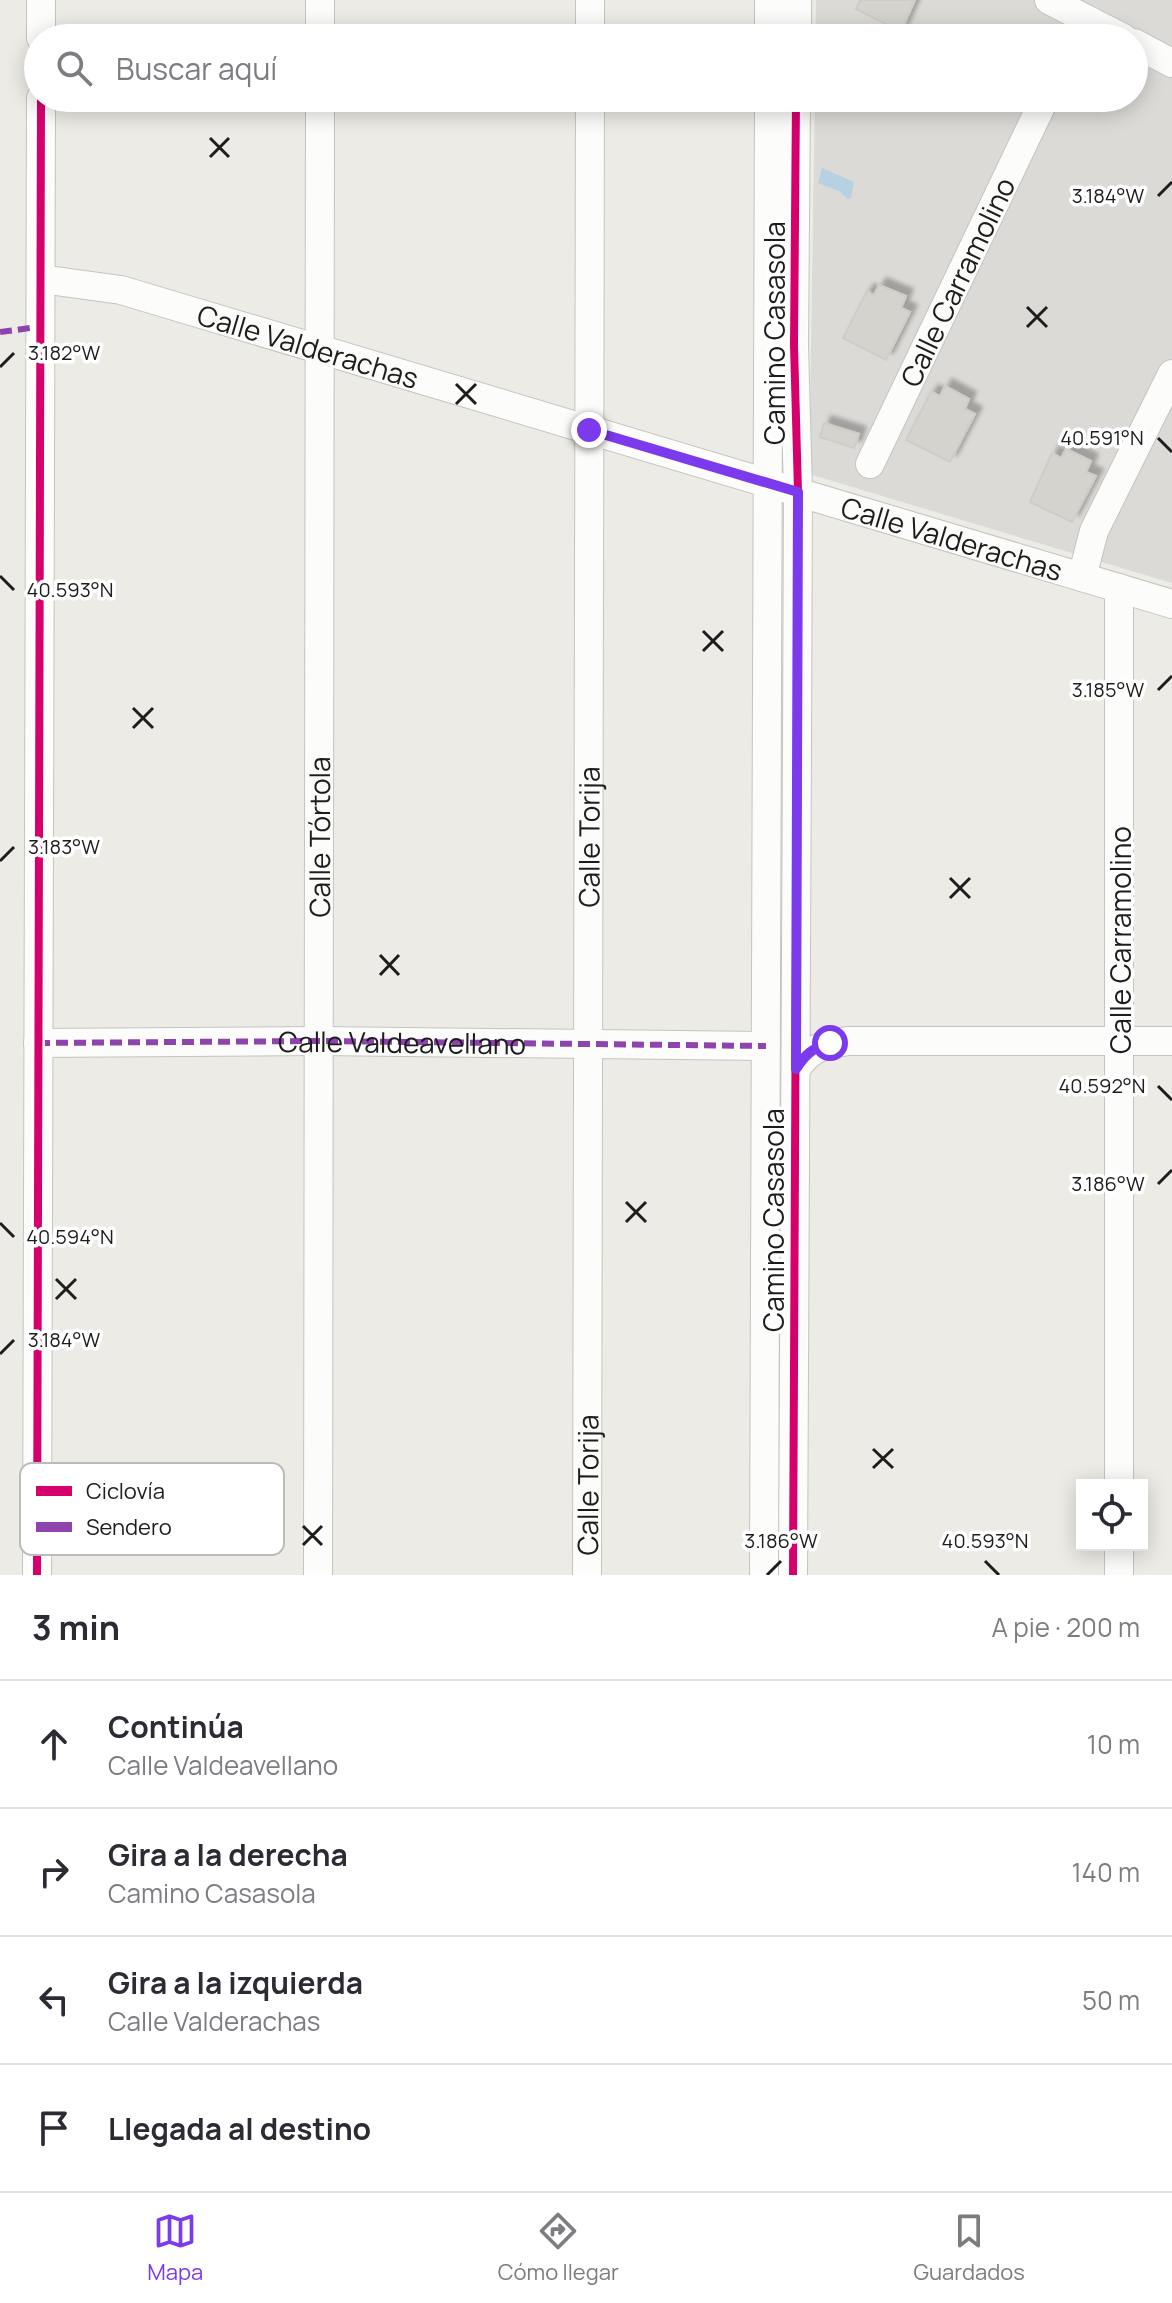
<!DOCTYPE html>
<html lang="es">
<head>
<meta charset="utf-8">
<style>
  body { margin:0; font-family:Manrope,sans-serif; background:#f2f2f3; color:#2b2b33 }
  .controls { position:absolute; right:24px; bottom:24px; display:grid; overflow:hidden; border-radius:0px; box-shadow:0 4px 20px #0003 }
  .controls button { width:72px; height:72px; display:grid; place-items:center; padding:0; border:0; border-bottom:2px solid #e1e1e2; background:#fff; color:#2b2b33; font:40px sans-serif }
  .stop { position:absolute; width:24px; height:24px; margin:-18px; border:6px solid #7c3aed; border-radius:50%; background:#fff }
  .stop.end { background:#7c3aed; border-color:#fff; box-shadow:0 2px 8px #0008 }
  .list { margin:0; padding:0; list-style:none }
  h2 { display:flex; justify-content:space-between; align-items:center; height:104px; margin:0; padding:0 32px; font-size:34px }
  h2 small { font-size:26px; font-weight:400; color:#7c7c81 }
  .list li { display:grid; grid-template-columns:52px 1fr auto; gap:24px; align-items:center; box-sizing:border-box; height:128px; padding:0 32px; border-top:2px solid #e1e1e2 }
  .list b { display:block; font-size:30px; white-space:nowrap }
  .list p { margin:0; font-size:26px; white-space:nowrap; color:#7c7c81 }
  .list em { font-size:26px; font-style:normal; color:#7c7c81 }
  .icon { flex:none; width:44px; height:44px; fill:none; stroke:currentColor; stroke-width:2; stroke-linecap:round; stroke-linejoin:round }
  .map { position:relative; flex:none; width:1172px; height:1575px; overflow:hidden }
  .search { position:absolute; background:#fff; box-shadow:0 4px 20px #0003; left:24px; right:24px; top:24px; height:88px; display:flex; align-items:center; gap:20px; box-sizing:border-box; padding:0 28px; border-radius:44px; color:#7c7c81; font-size:30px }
  .sheet { height:616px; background:#fff }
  nav { display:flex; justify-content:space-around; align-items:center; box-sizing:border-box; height:112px; border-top:2px solid #e1e1e2; background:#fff; font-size:22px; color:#7c7c81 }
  nav a { display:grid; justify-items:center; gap:4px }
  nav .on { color:#7c3aed }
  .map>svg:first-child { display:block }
  .residential { fill:#dbdad7 }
  .water { fill:#b6d2e2 }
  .building { fill:#d5d3ce; stroke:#cfcdc6; stroke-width:2; filter:url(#shadow) }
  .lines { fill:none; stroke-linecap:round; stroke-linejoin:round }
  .minor-casing { stroke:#c4c4c1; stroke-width:30 }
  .minor { stroke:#fcfcfb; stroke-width:28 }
  .quiet { stroke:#8e44ad; stroke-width:6; stroke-dasharray:12 6; stroke-linecap:butt }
  .cycleway-casing { stroke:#fff; stroke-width:13 }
  .cycleway { stroke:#d6006c; stroke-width:8 }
  .route { stroke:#7c3aed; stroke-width:10 }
  .ticks { fill:none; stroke:#1d1d1d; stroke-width:3 }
  .labels { text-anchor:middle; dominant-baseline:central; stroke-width:7; stroke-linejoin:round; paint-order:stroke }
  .street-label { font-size:28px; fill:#1d1d1d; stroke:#fff }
  .key { fill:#fff; stroke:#bbb; stroke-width:2 }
  .key-label { font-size:22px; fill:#1d1d1d }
  .ticks-label { font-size:20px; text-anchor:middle; fill:#1d1d1d; stroke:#fff; stroke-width:7; stroke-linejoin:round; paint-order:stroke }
</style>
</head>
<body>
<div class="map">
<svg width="1172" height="1575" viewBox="0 0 1172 1575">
  <defs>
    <filter id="shadow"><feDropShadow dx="7" dy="-7" stdDeviation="2" flood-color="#0004"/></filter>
  </defs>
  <rect width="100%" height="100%" fill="#ecebe5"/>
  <path class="residential" d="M816,0H1172V583L809,474L815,98H1134V38H816Z"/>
  <path class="water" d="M822,168L854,182L851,198L848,199L839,191L818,183Z"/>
  <path class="building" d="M860,0H915L901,32L856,9Z
    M879,285L906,296L901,308L910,312L886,360L843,338L867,291L874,295Z
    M945,386L969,399L965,409L975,414L950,462L906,440L931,392L940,396Z
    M824,423L859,434L854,448L820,437Z
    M1066,449L1091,461L1086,472L1096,476L1072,522L1030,502L1052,453L1061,458Z"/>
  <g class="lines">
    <g class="minor-casing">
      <g id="minor">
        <path d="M41,0V38"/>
        <path d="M769,0V38"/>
        <path d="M1049,0L1123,38"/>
        <path d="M320,38V0"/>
        <path d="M590,38V0"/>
        <path d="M797,38V0"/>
        <path d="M1134,43L1172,63"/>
        <path id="s1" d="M41,279L121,290L1172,604"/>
        <path id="s2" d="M870,464L1045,98"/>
        <path d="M1082,577L1094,531L1172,374"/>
        <path d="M38,1043L319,1041L766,1046"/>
        <path d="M796,1069C810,1048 823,1044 848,1041H1172"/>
        <path d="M1119,1485V588"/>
        <path d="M37,1575L41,98"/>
        <path id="s3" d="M318,1575L320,98"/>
        <path id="s4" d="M587,1575L590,98"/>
        <path d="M764,1575L769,98"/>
        <path d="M793,1575L797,747L798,492L794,345L796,98"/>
        <path d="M1119,1575V1545"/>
      </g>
    </g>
    <use href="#minor" class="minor"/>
    <g class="quiet">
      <path d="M0,332L38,327"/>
      <path id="s5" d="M38,1043L319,1041L766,1046"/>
    </g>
    <g class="cycleway-casing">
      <path id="cycleway" d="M37,1575L41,98
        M793,1575L797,747L798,492L794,345L796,98"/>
    </g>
    <use href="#cycleway" class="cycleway"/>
  </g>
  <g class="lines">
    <path class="route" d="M589,430L798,492L796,1069C805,1055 813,1047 830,1043"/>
  </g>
  <path class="ticks" d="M210,138L229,157M210,157L229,138M1158,196L1172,182M1027,307L1047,327M1027,327L1047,307M0,367L14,353M456,384L476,404M456,404L476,384M1158,438L1172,452M0,576L14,590M703,631L723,651M703,651L723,631M1158,690L1172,676M133,708L153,728M133,728L153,708M0,861L14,847M950,878L970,898M950,898L970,878M380,955L399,975M380,975L399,955M1158,1086L1172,1100M1158,1184L1172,1170M626,1202L646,1222M626,1222L646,1202M0,1223L14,1237M56,1279L76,1299M56,1299L76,1279M0,1354L14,1340M873,1449L893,1468M873,1468L893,1449M303,1526L322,1545M303,1545L322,1526M985,1561L999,1575M767,1575L781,1561"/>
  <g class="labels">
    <g class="street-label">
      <text stroke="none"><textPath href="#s2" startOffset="202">Calle Carramolino</textPath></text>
      <text transform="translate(774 333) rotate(-90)">Camino Casasola</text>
      <text stroke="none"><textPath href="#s1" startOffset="276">Calle Valderachas</textPath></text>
      <text stroke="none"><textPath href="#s1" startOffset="948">Calle Valderachas</textPath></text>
      <text stroke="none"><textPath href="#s3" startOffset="738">Calle Tórtola</textPath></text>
      <text stroke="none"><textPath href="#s4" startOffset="738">Calle Torija</textPath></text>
      <text transform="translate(1120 940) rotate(-90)">Calle Carramolino</text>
      <text stroke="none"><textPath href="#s5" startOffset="364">Calle Valdeavellano</textPath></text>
      <text transform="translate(773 1220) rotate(-90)">Camino Casasola</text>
      <text stroke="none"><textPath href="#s4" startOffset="90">Calle Torija</textPath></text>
    </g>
  </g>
  <rect x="20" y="1463" width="264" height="92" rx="12" class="key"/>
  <rect x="36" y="1486" width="36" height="10" fill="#d6006c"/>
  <rect x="36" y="1522" width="36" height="10" fill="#8e44ad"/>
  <g class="key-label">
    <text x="86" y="1499">Ciclovía</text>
    <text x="86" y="1535">Sendero</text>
  </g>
  <g class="ticks-label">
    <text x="1108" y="203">3.184°W</text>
    <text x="64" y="360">3.182°W</text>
    <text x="1102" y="445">40.591°N</text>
    <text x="70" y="597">40.593°N</text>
    <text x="1108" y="697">3.185°W</text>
    <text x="64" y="854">3.183°W</text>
    <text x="1102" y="1093">40.592°N</text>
    <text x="1108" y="1191">3.186°W</text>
    <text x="70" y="1244">40.594°N</text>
    <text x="64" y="1347">3.184°W</text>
    <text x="781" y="1548">3.186°W</text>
    <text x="985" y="1548">40.593°N</text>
  </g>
</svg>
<div class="controls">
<button><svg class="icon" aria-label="locate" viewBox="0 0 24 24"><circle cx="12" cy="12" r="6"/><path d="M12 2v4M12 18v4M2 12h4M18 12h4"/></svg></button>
</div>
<div class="stop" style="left:830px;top:1043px"></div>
<div class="stop end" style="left:589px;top:430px"></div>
<div class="search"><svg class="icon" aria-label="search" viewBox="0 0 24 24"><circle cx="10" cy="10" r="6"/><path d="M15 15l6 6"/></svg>Buscar aquí</div>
</div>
<section class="sheet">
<h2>3 min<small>A pie · 200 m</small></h2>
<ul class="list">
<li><svg class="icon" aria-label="ahead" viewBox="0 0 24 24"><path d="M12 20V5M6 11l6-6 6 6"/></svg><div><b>Continúa</b><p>Calle Valdeavellano</p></div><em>10 m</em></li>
<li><svg class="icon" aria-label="right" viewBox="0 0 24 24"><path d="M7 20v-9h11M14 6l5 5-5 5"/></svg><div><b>Gira a la derecha</b><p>Camino Casasola</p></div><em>140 m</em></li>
<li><svg class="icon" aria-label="left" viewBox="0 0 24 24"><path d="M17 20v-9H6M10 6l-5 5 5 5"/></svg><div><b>Gira a la izquierda</b><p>Calle Valderachas</p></div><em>50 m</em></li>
<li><svg class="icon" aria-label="arrive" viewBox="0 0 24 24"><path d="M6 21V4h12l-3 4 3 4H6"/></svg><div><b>Llegada al destino</b></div></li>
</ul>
</section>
<nav>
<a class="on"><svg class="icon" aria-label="map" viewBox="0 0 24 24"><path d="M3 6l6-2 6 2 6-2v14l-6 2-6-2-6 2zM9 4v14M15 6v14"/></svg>Mapa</a>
<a><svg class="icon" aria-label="directions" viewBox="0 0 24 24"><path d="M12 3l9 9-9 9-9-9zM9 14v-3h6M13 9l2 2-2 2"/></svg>Cómo llegar</a>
<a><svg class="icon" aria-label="saved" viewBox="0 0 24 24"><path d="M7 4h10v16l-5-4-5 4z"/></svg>Guardados</a>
</nav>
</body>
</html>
